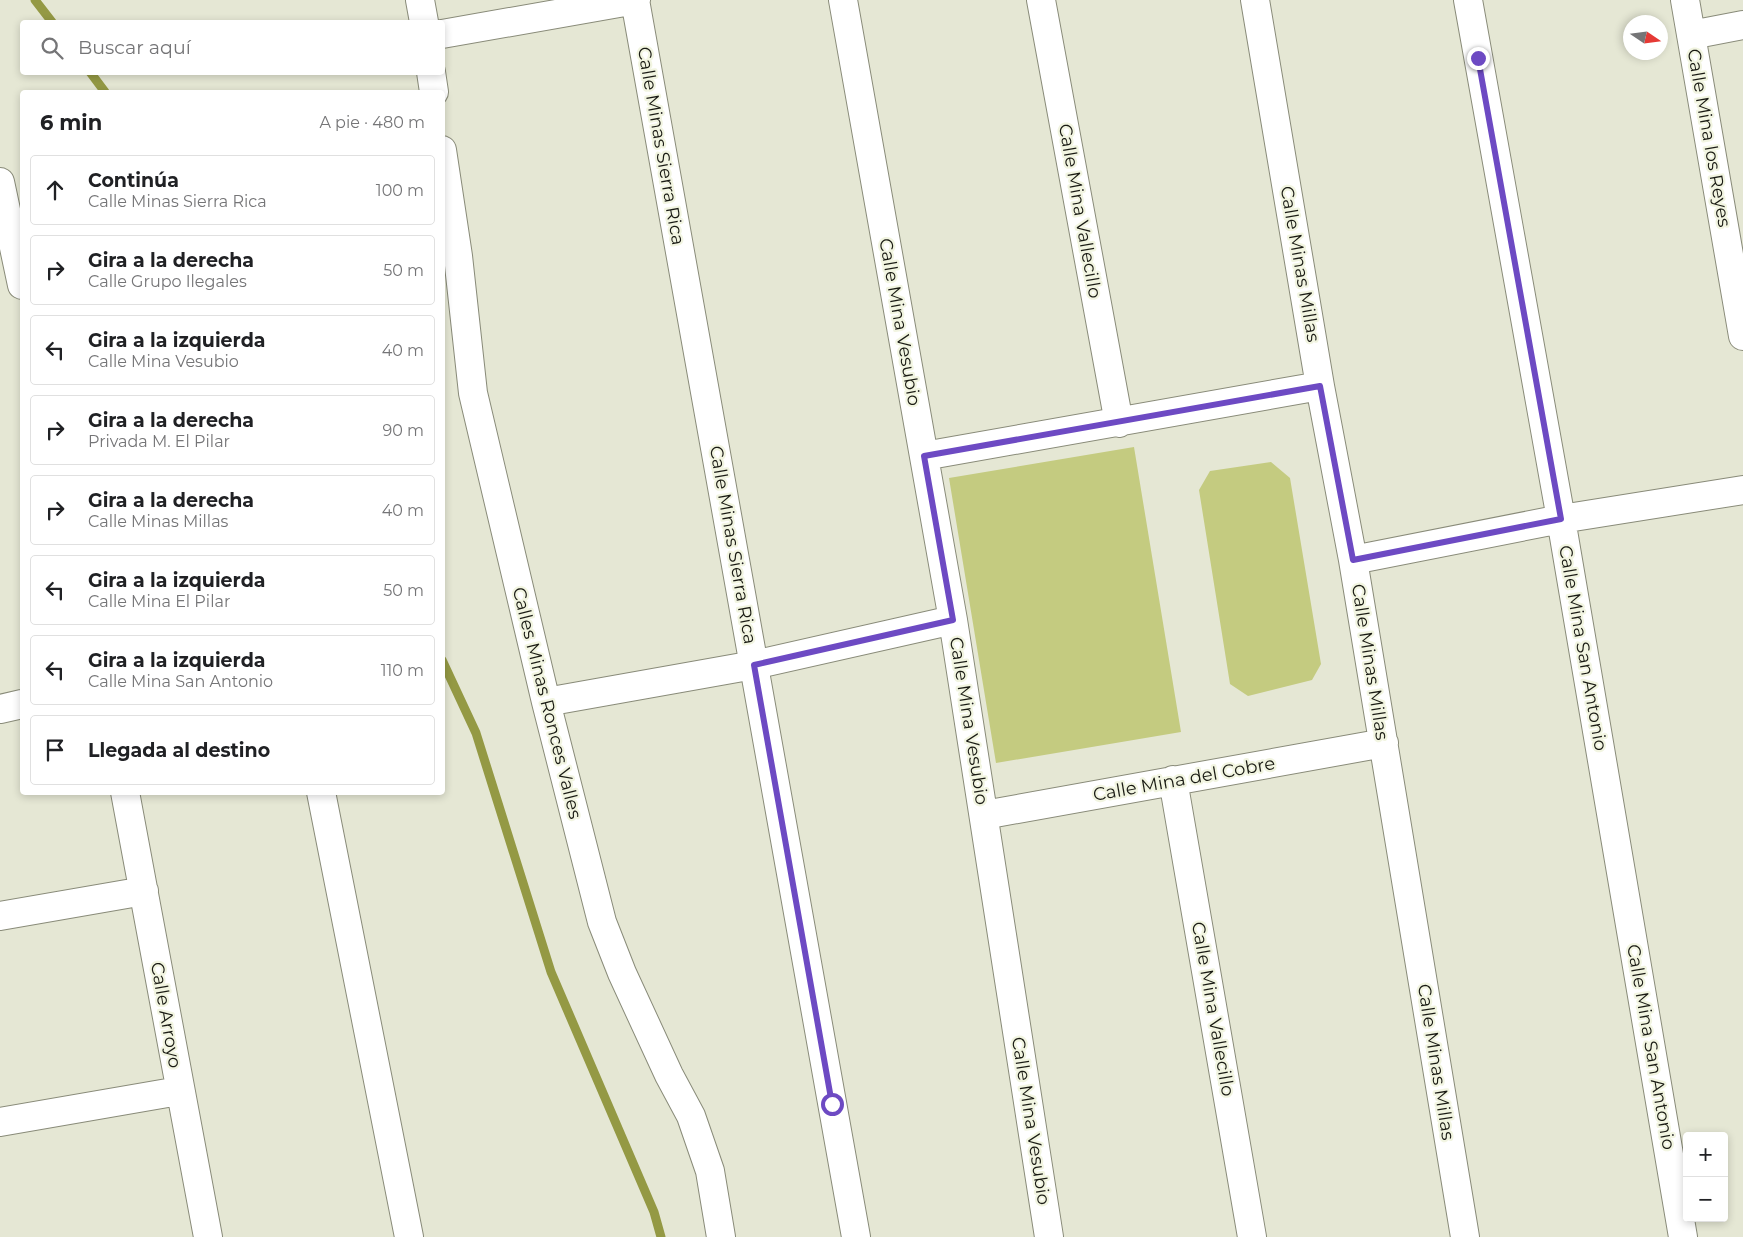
<!DOCTYPE html>
<html lang="es">
<head>
<meta charset="utf-8">
<style>
  body { margin:0; font-family:Montserrat,sans-serif; background:#f6f6f6; color:#202124 }
  .controls { position:absolute; right:15px; bottom:15px; display:grid; overflow:hidden; border-radius:5px; box-shadow:0 2px 8px #0003 }
  .controls button { width:45px; height:45px; display:grid; place-items:center; padding:0; border:0; border-bottom:1px solid #e0e0e0; background:#fff; color:#202124; font:25px sans-serif }
  .compass { position:absolute; left:1623px; top:15px; width:45px; height:45px; border-radius:50%; background:#fff; box-shadow:0 2px 8px #0003; rotate:103deg }
  .stop { position:absolute; width:15px; height:15px; margin:-11px; border:4px solid #6d4ac3; border-radius:50%; background:#fff }
  .stop.end { background:#6d4ac3; border-color:#fff; box-shadow:0 1px 5px #0008 }
  .list { margin:0; padding:0; list-style:none }
  h2 { display:flex; justify-content:space-between; align-items:center; height:65px; margin:0; padding:0 20px; font-size:21px }
  h2 small { font-size:16px; font-weight:400; color:#757577 }
  .list li { display:grid; grid-template-columns:32px 1fr auto; gap:15px; align-items:center; box-sizing:border-box; height:70px; margin:0 10px 10px; padding:0 10px; border:1px solid #e0e0e0; border-radius:5px }
  .list b { display:block; font-size:19px; white-space:nowrap }
  .list p { margin:0; font-size:16px; white-space:nowrap; color:#757577 }
  .list em { font-size:16px; font-style:normal; color:#757577 }
  .icon { flex:none; width:28px; height:28px; fill:none; stroke:currentColor; stroke-width:2; stroke-linecap:round; stroke-linejoin:round }
  .map { position:relative; flex:none; width:1743px; height:1237px; overflow:hidden }
  .search { position:absolute; background:#fff; box-shadow:0 2px 8px #0003; left:20px; top:20px; width:425px; height:55px; display:flex; align-items:center; gap:12px; box-sizing:border-box; padding:0 18px; border-radius:5px; color:#757577; font-size:19px }
  .panel { position:absolute; background:#fff; box-shadow:0 2px 8px #0003; left:20px; top:90px; width:425px; height:705px; border-radius:5px }
  .map>svg:first-child { display:block }
  .green { fill:#c4cb80 }
  .lines { fill:none; stroke-linecap:round; stroke-linejoin:round }
  .stream { stroke:#949944; stroke-width:9 }
  .street-casing { stroke:#898b79; stroke-width:30 }
  .street { stroke:#fff; stroke-width:28 }
  .route { stroke:#6d4ac3; stroke-width:6 }
  .labels { text-anchor:middle; dominant-baseline:central; stroke-width:4.5; stroke-linejoin:round; paint-order:stroke }
  .street-label { font-size:18px; fill:#191a13; stroke:#f2f5e1 }
</style>
</head>
<body>
<div class="map">
<svg width="1743" height="1237" viewBox="0 0 1743 1237">
  <rect width="100%" height="100%" fill="#e5e7d4"/>
  <path class="green" d="M1134,447L1181,732L996,763L949,478Z
    M1271,462L1290,478L1321,664L1312,680L1248,696L1230,684L1199,490L1210,471Z"/>
  <g class="lines">
    <path class="stream" d="M35,0L52,22
      M90,72L105,92
      M442,660L476,733L551,972L654,1212L661,1237"/>
    <g class="street-casing">
      <path id="street" d="M420,0L424,22
        M635,0L856,1237
        M843,0L953,620L1049,1237
        M1041,0L1119,423
        M1255,0L1320,386L1353,560L1465,1237
        M1468,0L1561,519L1683,1237
        M1685,0L1743,336
        M442,34L636,0
        M1691,35L1743,25
        M431,72L434,92
        M442,150L458,256L473,393L546,702L602,922L622,973L669,1075L691,1116L710,1171L721,1237
        M0,182L22,285
        M924,456L1320,386
        M1353,560L1561,519L1743,490
        M546,702L754,665L953,620
        M0,709L22,704
        M1173,780L1252,1237
        M125,792L208,1237
        M321,792L409,1237
        M984,815L1384,743
        M0,916L144,891
        M0,1122L179,1091"/>
    </g>
    <use href="#street" class="street"/>
  </g>
  <g class="lines">
    <path class="route" d="M832,1104L754,665L953,620L924,456L1320,386L1353,560L1561,519L1478,58"/>
  </g>
  <g class="labels">
    <g class="street-label">
      <text transform="translate(1709 138) rotate(80)">Calle Mina los Reyes</text>
      <text transform="translate(661 146) rotate(80)">Calle Minas Sierra Rica</text>
      <text transform="translate(1080 211) rotate(80)">Calle Mina Vallecillo</text>
      <text transform="translate(1300 264) rotate(80)">Calle Minas Millas</text>
      <text transform="translate(900 322) rotate(80)">Calle Mina Vesubio</text>
      <text transform="translate(733 545) rotate(80)">Calle Minas Sierra Rica</text>
      <text transform="translate(1583 648) rotate(80)">Calle Mina San Antonio</text>
      <text transform="translate(1370 662) rotate(81)">Calle Minas Millas</text>
      <text transform="translate(547 703) rotate(76)">Calles Minas Ronces Valles</text>
      <text transform="translate(969 721) rotate(81)">Calle Mina Vesubio</text>
      <text transform="translate(1184 779) rotate(-10)">Calle Mina del Cobre</text>
      <text transform="translate(1213 1009) rotate(80)">Calle Mina Vallecillo</text>
      <text transform="translate(166 1015) rotate(80)">Calle Arroyo</text>
      <text transform="translate(1651 1047) rotate(80)">Calle Mina San Antonio</text>
      <text transform="translate(1436 1062) rotate(81)">Calle Minas Millas</text>
      <text transform="translate(1031 1121) rotate(81)">Calle Mina Vesubio</text>
    </g>
  </g>
</svg>
<div class="controls">
<button>+</button>
<button>−</button>
</div>
<svg class="compass" viewBox="-18 -18 36 36"><path d="M0-13l5 13h-10z" fill="#e53935"/><path d="M0 13l5-13h-10z" fill="#757577"/></svg>
<div class="stop" style="left:832px;top:1104px"></div>
<div class="stop end" style="left:1478px;top:58px"></div>
<div class="search"><svg class="icon" aria-label="search" viewBox="0 0 24 24"><circle cx="10" cy="10" r="6"/><path d="M15 15l6 6"/></svg>Buscar aquí</div>
<section class="panel">
<h2>6 min<small>A pie · 480 m</small></h2>
<ul class="list">
<li><svg class="icon" aria-label="ahead" viewBox="0 0 24 24"><path d="M12 20V5M6 11l6-6 6 6"/></svg><div><b>Continúa</b><p>Calle Minas Sierra Rica</p></div><em>100 m</em></li>
<li><svg class="icon" aria-label="right" viewBox="0 0 24 24"><path d="M7 20v-9h11M14 6l5 5-5 5"/></svg><div><b>Gira a la derecha</b><p>Calle Grupo Ilegales</p></div><em>50 m</em></li>
<li><svg class="icon" aria-label="left" viewBox="0 0 24 24"><path d="M17 20v-9H6M10 6l-5 5 5 5"/></svg><div><b>Gira a la izquierda</b><p>Calle Mina Vesubio</p></div><em>40 m</em></li>
<li><svg class="icon" aria-label="right" viewBox="0 0 24 24"><path d="M7 20v-9h11M14 6l5 5-5 5"/></svg><div><b>Gira a la derecha</b><p>Privada M. El Pilar</p></div><em>90 m</em></li>
<li><svg class="icon" aria-label="right" viewBox="0 0 24 24"><path d="M7 20v-9h11M14 6l5 5-5 5"/></svg><div><b>Gira a la derecha</b><p>Calle Minas Millas</p></div><em>40 m</em></li>
<li><svg class="icon" aria-label="left" viewBox="0 0 24 24"><path d="M17 20v-9H6M10 6l-5 5 5 5"/></svg><div><b>Gira a la izquierda</b><p>Calle Mina El Pilar</p></div><em>50 m</em></li>
<li><svg class="icon" aria-label="left" viewBox="0 0 24 24"><path d="M17 20v-9H6M10 6l-5 5 5 5"/></svg><div><b>Gira a la izquierda</b><p>Calle Mina San Antonio</p></div><em>110 m</em></li>
<li><svg class="icon" aria-label="arrive" viewBox="0 0 24 24"><path d="M6 21V4h12l-3 4 3 4H6"/></svg><div><b>Llegada al destino</b></div></li>
</ul>
</section>
</div>
</body>
</html>
